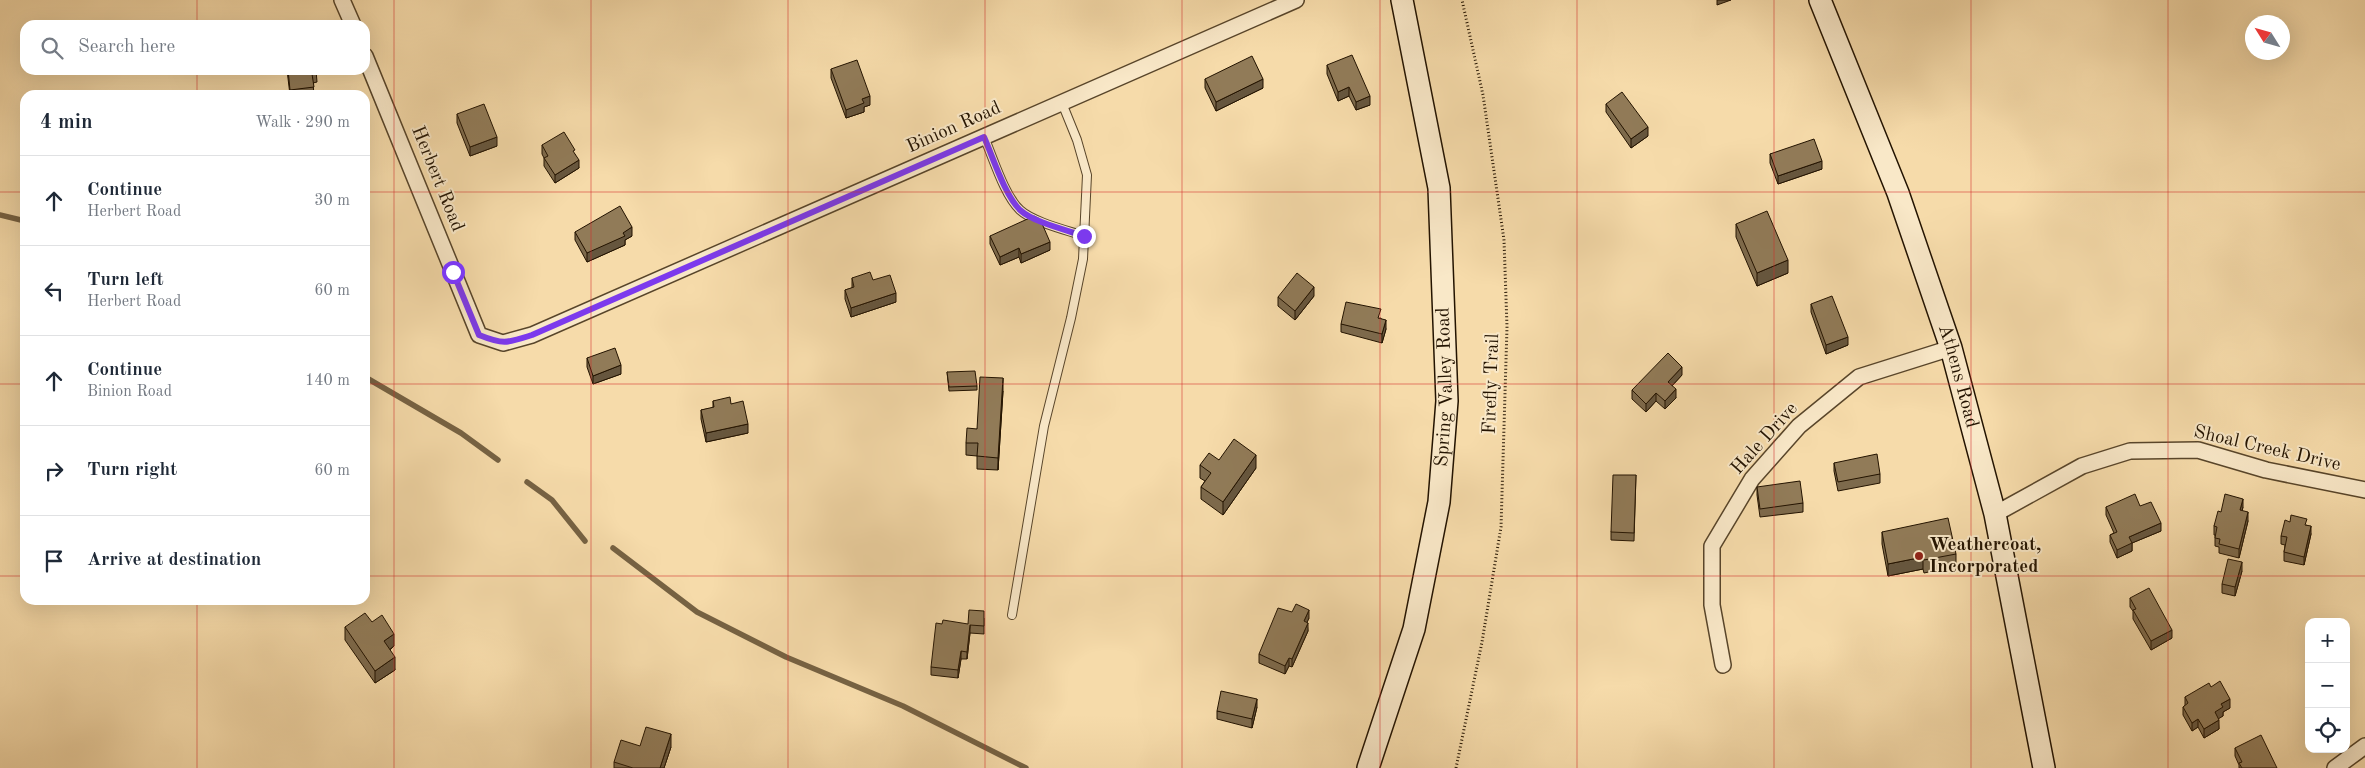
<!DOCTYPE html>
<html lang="en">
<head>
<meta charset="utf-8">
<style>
  body { margin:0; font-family:"Old Standard TT",serif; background:#f6f6f7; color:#1f2937 }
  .controls { position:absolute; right:15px; bottom:15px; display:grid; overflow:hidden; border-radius:10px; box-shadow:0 5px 20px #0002 }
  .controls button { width:45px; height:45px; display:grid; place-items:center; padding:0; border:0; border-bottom:1px solid #e0e1e3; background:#fff; color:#1f2937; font:25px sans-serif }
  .compass { position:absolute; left:2245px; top:15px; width:45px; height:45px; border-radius:50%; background:#fff; box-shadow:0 5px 20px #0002; rotate:307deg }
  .stop { position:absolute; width:15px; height:15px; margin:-11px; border:4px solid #7c3aed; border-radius:50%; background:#fff }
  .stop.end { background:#7c3aed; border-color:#fff; box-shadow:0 1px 5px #0008 }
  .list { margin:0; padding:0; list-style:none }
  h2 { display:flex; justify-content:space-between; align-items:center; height:65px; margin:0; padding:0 20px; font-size:21px }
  h2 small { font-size:16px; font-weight:400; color:#747a83 }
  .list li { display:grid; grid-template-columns:32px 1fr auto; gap:15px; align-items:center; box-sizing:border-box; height:90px; padding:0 20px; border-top:1px solid #e0e1e3 }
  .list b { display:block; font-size:19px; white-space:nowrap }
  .list p { margin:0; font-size:16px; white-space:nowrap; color:#747a83 }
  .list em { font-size:16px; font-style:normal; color:#747a83 }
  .icon { flex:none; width:28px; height:28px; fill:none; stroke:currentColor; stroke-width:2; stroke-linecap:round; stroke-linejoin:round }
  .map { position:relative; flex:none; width:2365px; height:768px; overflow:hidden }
  .search { position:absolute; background:#fff; box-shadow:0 5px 20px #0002; left:20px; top:20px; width:350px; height:55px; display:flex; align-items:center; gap:12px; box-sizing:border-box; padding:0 18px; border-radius:15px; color:#747a83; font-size:19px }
  .panel { position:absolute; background:#fff; box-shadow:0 5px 20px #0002; left:20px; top:90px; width:350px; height:515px; border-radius:15px }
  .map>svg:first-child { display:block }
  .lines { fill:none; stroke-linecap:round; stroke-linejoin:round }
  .stream { stroke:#766243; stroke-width:5.5 }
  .lane-casing { stroke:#58452a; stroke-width:10 }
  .street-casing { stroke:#58452a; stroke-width:18 }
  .secondary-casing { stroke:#231300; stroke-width:24 }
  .path { stroke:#231300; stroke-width:3; stroke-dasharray:1 2.5; stroke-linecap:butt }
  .lane { stroke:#f9e8c8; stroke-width:8 }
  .street { stroke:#f9e8c8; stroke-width:15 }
  .secondary { stroke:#f9e8c8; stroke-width:21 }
  .wall { fill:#7d6a4c; stroke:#231300 }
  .shaded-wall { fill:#66563e; stroke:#231300 }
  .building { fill:#917b58; stroke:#231300 }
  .route { stroke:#7c3aed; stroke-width:6 }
  .grid { fill:none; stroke:#d62828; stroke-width:1; stroke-opacity:0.55 }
  .poi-dot { fill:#8f2418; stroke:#f9e8c8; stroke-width:2 }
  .labels { text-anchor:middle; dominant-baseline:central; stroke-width:4; stroke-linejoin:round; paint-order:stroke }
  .street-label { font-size:19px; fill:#231300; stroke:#f9e8c8 }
  .poi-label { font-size:19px; font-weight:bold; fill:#231300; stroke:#f9e8c8; text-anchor:start }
</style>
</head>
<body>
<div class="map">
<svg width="2365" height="768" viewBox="0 0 2365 768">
  <rect width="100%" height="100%" fill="#f6dbaa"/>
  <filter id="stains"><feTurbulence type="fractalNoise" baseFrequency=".004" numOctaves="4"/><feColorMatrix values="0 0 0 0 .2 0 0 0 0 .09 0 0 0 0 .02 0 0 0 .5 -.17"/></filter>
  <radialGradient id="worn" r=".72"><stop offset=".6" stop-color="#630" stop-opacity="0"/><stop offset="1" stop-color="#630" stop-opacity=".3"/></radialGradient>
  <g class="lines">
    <path class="stream" d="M0,215L25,221
      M365,377L461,433L498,460
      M527,482L552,500L585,541
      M613,548L697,612L786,657L903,706L1026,768"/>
    <g class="lane-casing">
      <path id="lane" d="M984,137C993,157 1004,195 1020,210C1033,222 1066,230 1084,236
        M1012,615L1044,426L1071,318L1083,259L1087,175L1077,140L1062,103"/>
    </g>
    <g class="street-casing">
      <path id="street" d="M342,0L353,25
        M365,56L479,335L503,343L532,335L1296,0
        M1995,514L2082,466L2130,451L2198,450L2266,470L2365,490
        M1723,665L1712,605V546L1752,479L1799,426L1859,377L1951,348
        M2335,768L2365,746"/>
    </g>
    <g class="secondary-casing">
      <g id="secondary">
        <path id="s1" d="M1820,0L1898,193L1951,348L1995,514L2044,768"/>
        <path id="s2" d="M1368,768L1414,629L1439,502L1447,401L1439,188L1402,0"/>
      </g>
    </g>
    <path class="path" d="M1456,768L1482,642L1501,527L1507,327L1504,240L1483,95L1462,0"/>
    <use href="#lane" class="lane"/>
    <use href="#street" class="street"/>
    <use href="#secondary" class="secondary"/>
  </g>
  <path class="wall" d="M1327,65L1370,105L1356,110L1349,96L1338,101L1327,74Z
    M831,69L870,105L864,107V112L846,118L831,78Z
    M287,70H316L317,82L313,83L314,95H290Z
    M1205,79L1263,88L1216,111L1205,88Z
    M1606,104L1648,136L1631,148L1606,112Z
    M457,114L497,146L470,156L457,123Z
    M542,145L575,154L579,168L555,183L544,166V158L542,154Z
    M1770,154L1822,169L1778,184L1770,163Z
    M1736,224L1788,273L1757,286L1736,237Z
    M575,232L632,236L625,240V245L587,262L575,240Z
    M990,236L1050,250L1021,263L1019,257L1000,265L990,244Z
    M852,278L873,280L896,302L851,317L845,299V290L852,288Z
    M1314,296L1295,320L1278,306V297Z
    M1811,304L1848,345L1826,354L1811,312Z
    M1381,318V319L1386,329L1382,343L1341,332V324Z
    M587,358L621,374L593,384L587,367Z
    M947,372L977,386V390L949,391Z
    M1682,375L1672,386L1676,398L1665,409L1656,401L1646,412L1632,399V390Z
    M1003,391L998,470L977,469V456L966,455V443L977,429Z
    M713,401L731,404L748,433L706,442L701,419V410L713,408Z
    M1219,460L1256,468L1223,515L1201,499V487L1205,481L1200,478V465Z
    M1834,463L1880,474V483L1838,491L1834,471Z
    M1636,475L1634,541L1611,540V532Z
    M1757,487L1803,503V512L1760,517L1757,495Z
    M2140,506L2161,531L2132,543V551L2117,558L2110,542V535L2114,533L2106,515V507Z
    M2243,507L2242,511L2248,521L2239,558L2219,553V547L2215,546V535H2214V526L2221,512Z
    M2307,525L2311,534L2304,565L2284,561V552L2285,545L2281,544V536Z
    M1882,532L1956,554V566L1924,573L1923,569L1888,576L1882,544Z
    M2242,571L2235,596L2222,593V584Z
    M2130,598L2172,638L2151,650L2133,619V611L2130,607Z
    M984,618V634L970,633L967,659H961L958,678L931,675V667L968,624Z
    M1309,618L1307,622L1308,631L1292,667L1289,666L1285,674L1259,663V654Z
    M372,622L394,646L390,650L395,670L375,683L345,640V627Z
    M2211,687L2230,708L2223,712V716L2218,718L2219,729L2204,738L2198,727L2192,731L2183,715V707L2185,705V697Z
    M1257,707L1252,728L1217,719V711Z
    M671,747L664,768H614V762Z
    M2235,748L2277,768H2239V765L2235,756Z"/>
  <path class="shaded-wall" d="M1717,0H1731L1717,5Z
    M1263,79V88L1216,111V102Z
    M1349,87V96L1338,101V92Z
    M870,96V105L864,107V112L846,118V110L862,99Z
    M1370,96V105L1356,110V102Z
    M1648,127V136L1631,148V139Z
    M497,137V146L470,156V147Z
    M579,160V168L555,183V175Z
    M1822,161V169L1778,184V176Z
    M632,227V236L625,240V245L587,262V253Z
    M367,238V251L365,252V239Z
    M1050,242V250L1021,263V254Z
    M1019,248V257L1000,265V257Z
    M1788,260V273L1757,286V273Z
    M1314,287V296L1295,320V311Z
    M896,293V302L851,317V308Z
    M1386,320V329L1382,343V334Z
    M1848,337V345L1826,354V345Z
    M621,365V374L593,384V376Z
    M1682,367V375L1668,390V382Z
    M1003,378V391L998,470V458Z
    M1676,389V398L1665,409V401Z
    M1656,393V401L1646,412V404Z
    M748,424V433L706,442V433Z
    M1256,455V468L1223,515V502Z
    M2243,499V507L2240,519V510Z
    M2248,512V521L2239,558V549Z
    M2161,523V531L2132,543V551L2117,558V550L2129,537Z
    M2311,526V534L2304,565V557Z
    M1923,557V569L1888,576V564Z
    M2242,562V571L2235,596V587Z
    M1309,610V618L1304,629V621Z
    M1308,623V631L1292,667V659Z
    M970,625V633L967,659V652Z
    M2172,630V638L2151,650V641Z
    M394,634V646L384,654V641Z
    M961,651V659L958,678V670Z
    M395,657V670L375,683V671Z
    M1289,658V666L1285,674V666Z
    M1257,699V707L1252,728V719Z
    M2230,699V708L2223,712V716L2215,721V712L2221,704Z
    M2198,719V727L2192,731V723Z
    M2219,720V729L2204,738V729Z
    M671,734V747L664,768H660Z"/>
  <path class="building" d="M1352,55L1370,96L1356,102L1349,87L1338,92L1327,65Z
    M1252,56L1263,79L1216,102L1205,79Z
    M857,60L870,96L862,99L864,103L846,110L831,69Z
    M288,70H316L317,74H312L314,87L290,90Z
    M1622,92L1648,127L1631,139L1606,104Z
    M484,104L497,137L470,147L457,114Z
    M564,132L575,150L573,151L579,160L555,175L544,158L548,156L542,145Z
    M1814,139L1822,161L1778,176L1770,154Z
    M620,206L632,227L623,233L625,236L587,253L575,232Z
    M1767,211L1788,260L1757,273L1736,224Z
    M1034,216L1040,219L1050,242L1021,254L1019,248L1000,257L990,236Z
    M870,272L873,280L890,275L896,293L851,308L845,290L854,287L852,278Z
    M1297,273L1314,287L1295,311L1278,297Z
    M1832,296L1848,337L1826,345L1811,304Z
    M1346,302L1381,309L1378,318L1386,320L1382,334L1341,324Z
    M615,348L621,365L593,376L587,358Z
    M1668,353L1682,367L1668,382L1676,389L1665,401L1656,393L1646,404L1632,390Z
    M975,371L977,386L949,387L947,372Z
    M980,377L1003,378L998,458L977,456L978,443H966L967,428L977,429Z
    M730,397L731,404L743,401L748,424L706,433L701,410L714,407L713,401Z
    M1234,439L1256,455L1223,502L1201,487L1211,473L1200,465L1209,453L1219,460Z
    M1877,454L1880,474L1838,482L1834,463Z
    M1613,475H1636L1634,533L1611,532Z
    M1800,481L1803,503L1760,509L1757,487Z
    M2135,494L2140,506L2151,502L2161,523L2129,537L2132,543L2117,550L2110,535L2117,532L2106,507Z
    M2225,494L2243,499L2240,510L2248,512L2239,549L2219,544L2220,539L2215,538L2217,527L2214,526L2218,511L2221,512Z
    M2291,515L2307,519L2305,525L2311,526L2304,557L2284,552L2287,537L2281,536L2285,520L2290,522Z
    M1948,518L1956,554L1924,560L1923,557L1888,564L1882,532Z
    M2228,559L2242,562L2235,587L2222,584Z
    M2149,588L2172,630L2151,641L2133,610L2136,609L2130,598Z
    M1296,604L1309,610L1304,621L1308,623L1292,659L1289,658L1285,666L1259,654L1278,608L1292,612Z
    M969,610L984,611V626L970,625L967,652L961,651L958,670L931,667L936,623L942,624L943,620L968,624Z
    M365,613L372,622L382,615L394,634L384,641L395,657L375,671L345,627Z
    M2220,681L2230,699L2221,704L2223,707L2215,712L2219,720L2204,729L2198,719L2192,723L2183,707L2188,703L2185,697L2209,683L2211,687Z
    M1221,691L1257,699L1252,719L1217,711Z
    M646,727L671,734L660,768H633L614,762L621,740L640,746Z
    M2261,735L2277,768H2242L2239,763L2242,762L2235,748Z"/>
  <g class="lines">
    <path class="route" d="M453,272L479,335C504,345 507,343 532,335L984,137C993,157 1004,194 1020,210C1033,222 1066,230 1084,236"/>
  </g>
  <path class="grid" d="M197,0V25M394,0V768M591,0V768M788,0V768M985,0V768M1182,0V768M1380,0V768M1577,0V768M1774,0V768M1971,0V768M2168,0V768M197,70V95M0,192H25M365,192H2365M0,384H25M365,384H2365M0,576H25M365,576H2365M197,600V768"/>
  <circle class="poi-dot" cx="1919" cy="556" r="5"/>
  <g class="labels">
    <g class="street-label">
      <text transform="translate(954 128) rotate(-24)">Binion Road</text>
      <text transform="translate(437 179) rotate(68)">Herbert Road</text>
      <text stroke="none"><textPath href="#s1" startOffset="401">Athens Road</textPath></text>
      <text transform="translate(1492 384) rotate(-88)">Firefly Trail</text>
      <text stroke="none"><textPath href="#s2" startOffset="391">Spring Valley Road</textPath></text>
      <text transform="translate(1765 439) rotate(-48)">Hale Drive</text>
      <text transform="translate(2267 449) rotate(13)">Shoal Creek Drive</text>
    </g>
    <g class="poi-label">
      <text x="1929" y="545">Weathercoat,<tspan x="1929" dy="22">Incorporated</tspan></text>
    </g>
  </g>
  <rect width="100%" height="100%" filter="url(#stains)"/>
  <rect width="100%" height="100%" fill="url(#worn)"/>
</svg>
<div class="controls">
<button>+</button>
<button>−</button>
<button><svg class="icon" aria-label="locate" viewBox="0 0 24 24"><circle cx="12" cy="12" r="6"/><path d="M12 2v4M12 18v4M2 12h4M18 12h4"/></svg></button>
</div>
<svg class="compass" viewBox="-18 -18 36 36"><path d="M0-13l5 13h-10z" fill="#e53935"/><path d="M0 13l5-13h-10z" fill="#747a83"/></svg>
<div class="stop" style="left:453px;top:272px"></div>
<div class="stop end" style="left:1084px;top:236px"></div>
<div class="search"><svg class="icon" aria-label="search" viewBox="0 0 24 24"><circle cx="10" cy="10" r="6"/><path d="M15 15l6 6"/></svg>Search here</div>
<section class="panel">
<h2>4 min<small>Walk · 290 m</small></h2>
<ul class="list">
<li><svg class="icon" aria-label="ahead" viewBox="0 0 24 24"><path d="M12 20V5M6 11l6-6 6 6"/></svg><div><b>Continue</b><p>Herbert Road</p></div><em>30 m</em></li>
<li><svg class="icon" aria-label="left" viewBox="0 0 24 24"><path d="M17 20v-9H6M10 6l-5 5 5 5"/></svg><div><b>Turn left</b><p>Herbert Road</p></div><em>60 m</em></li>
<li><svg class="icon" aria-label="ahead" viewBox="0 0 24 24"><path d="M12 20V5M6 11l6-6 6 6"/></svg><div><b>Continue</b><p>Binion Road</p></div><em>140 m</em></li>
<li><svg class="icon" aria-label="right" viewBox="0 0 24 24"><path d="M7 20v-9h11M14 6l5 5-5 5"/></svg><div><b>Turn right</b></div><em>60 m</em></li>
<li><svg class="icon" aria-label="arrive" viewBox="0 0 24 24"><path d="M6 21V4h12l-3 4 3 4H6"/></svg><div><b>Arrive at destination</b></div></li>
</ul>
</section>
</div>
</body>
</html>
